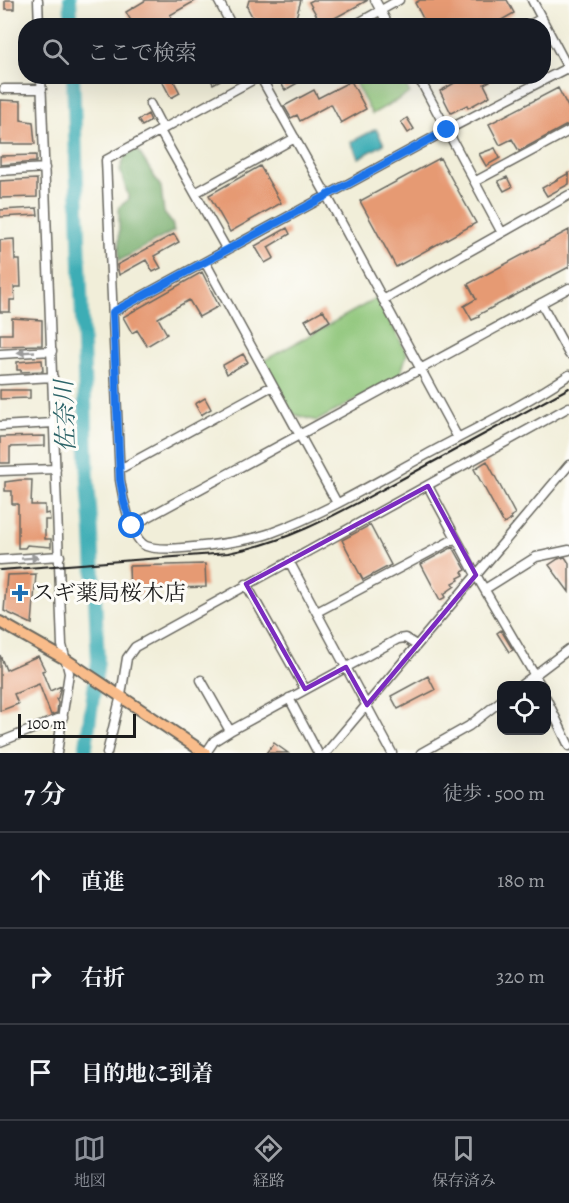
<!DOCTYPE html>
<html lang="ja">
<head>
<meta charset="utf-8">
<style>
  body { margin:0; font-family:Alegreya,"Noto Serif JP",serif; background:#242831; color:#f1f3f6 }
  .controls { position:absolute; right:18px; bottom:18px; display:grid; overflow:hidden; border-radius:12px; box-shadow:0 6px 24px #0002 }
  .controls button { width:54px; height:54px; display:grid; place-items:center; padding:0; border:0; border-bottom:2px solid #363941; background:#171b24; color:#f1f3f6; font:30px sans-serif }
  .scale { position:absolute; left:18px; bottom:15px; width:118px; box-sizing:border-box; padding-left:6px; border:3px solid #1c1c1c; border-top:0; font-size:16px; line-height:21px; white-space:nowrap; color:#1c1c1c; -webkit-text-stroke:4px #fdfcf7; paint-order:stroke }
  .stop { position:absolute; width:18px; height:18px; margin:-14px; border:4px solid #1a73e8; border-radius:50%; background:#fff }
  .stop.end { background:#1a73e8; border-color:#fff; box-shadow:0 2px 6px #0008 }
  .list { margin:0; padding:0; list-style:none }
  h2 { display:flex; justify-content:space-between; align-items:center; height:78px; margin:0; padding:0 24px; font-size:26px }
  h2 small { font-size:20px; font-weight:400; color:#9ea1a6 }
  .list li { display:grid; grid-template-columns:39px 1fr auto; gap:18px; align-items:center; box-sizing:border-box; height:96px; padding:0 24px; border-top:2px solid #363941 }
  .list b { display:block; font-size:22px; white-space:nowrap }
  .list em { font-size:20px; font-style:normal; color:#9ea1a6 }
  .icon { flex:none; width:33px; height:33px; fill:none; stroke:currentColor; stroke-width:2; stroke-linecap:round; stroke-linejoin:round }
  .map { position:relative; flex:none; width:569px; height:753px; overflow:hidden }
  .search { position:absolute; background:#171b24; box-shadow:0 6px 24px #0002; left:18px; right:18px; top:18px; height:66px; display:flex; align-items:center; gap:15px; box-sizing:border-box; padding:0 21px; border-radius:24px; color:#9ea1a6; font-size:22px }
  .sheet { height:366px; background:#171b24 }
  nav { display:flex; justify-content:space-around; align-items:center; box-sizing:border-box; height:84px; border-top:2px solid #363941; background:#171b24; font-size:16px; color:#9ea1a6 }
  nav a { display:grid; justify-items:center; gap:3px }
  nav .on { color:#8c9099 }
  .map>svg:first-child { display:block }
  .green { fill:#8dc578; stroke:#54704a; stroke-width:1.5 }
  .forest { fill:#72aa68; stroke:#476342; stroke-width:1.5 }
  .water { fill:#3cadb5; stroke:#2c6468; stroke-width:1.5 }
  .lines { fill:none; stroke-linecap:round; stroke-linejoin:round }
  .river { stroke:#3cadb5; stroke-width:14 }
  .building { fill:#e69a73 }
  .minor-casing { stroke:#67665e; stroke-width:11 }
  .major-casing { stroke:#67665e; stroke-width:14 }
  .minor { stroke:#fff; stroke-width:8 }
  .major { stroke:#f9bc8a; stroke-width:10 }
  .rail { stroke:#1c1c1c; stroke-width:2 }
  .oneway { fill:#999 }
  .route { stroke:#1a73e8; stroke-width:8 }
  .marked { fill:none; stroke:#7b2cbf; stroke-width:4.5; stroke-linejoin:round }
  .poi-dot { fill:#1f6fb2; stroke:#fdfcf7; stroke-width:2 }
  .labels { text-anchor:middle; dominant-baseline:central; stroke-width:6; stroke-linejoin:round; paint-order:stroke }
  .poi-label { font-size:22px; fill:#1c1c1c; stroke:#fdfcf7; text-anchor:start }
  .water-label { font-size:24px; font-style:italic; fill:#2c6468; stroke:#fdfcf7 }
</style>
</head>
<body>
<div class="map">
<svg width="569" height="753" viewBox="0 0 569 753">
  <rect width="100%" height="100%" fill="#fdfcf7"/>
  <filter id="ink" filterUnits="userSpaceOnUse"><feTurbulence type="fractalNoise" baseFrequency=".0167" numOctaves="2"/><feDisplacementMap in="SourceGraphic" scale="12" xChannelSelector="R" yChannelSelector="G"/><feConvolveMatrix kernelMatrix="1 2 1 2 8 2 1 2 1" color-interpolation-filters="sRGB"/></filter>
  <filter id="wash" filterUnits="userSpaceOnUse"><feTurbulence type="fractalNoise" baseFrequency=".008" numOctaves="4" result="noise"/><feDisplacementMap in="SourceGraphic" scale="24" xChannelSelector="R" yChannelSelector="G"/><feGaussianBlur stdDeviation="1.35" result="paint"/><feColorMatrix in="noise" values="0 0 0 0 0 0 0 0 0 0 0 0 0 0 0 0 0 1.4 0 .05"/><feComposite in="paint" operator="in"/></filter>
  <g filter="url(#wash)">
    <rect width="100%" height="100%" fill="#f1eed9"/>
    <path class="green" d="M352,77H401L410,93L372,114Z
      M377,298L407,353L400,376L317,421L293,414L263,361Z"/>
    <path class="forest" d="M137,149L161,187L164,213L172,223L174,231L119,261V207L129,199L120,170L125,155Z"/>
    <path class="water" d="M376,129L384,144L359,158L351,142Z"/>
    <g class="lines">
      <path class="river" d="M70,0L72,26
        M73,76L88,481L92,533L98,661L85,753"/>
    </g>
    <g id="blocks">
      <path class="building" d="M5,0H14V9H5Z
        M146,0H197L170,15L176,26H134L126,12Z
        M249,0H301L295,21L286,26L260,25L259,21L253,18L247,7Z
        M313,0H368L322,25L309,2Z
        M420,0H507L514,13L491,26H427L415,3Z
        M165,76H171L180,93L171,98L161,79Z
        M209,76H228L213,84Z
        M285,76H310L285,90L279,80Z
        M467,76H499L484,84L490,96L468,108L467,105L451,113L440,91Z
        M351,81L366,109L341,123L331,104L300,121L297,115L291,118L284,106L314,90L318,98Z
        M558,88L569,109V124L519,151L512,139L500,145L489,124Z
        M0,100L21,101V120L33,122L35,144H0Z
        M148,114L151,121L142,126L138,120Z
        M407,118L414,129L408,133L401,122Z
        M495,148L500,158L486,166L479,154Z
        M36,155V162L0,165V156Z
        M440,158L476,223L396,267L360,201Z
        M260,166L281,203L230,232L209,195Z
        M569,173V184L547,196L542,188Z
        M507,177L512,187L504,191L498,181Z
        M37,179V197L0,198V181Z
        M37,208L38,215L0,217V210Z
        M287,228L290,234L268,247L274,258L265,263L255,246Z
        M569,230V267L478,315L479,317L472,320L464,306L476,299L468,284Z
        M174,234L179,242L154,256L161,268L153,272L146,260L119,275L117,265Z
        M14,239L15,260H20L21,287H14L15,300H10V312H0V240Z
        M202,272L219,306L199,317L189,300L175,308L158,318L167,334L147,346L137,330L132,333L123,317Z
        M323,310L330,321L312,332L305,320Z
        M12,318L42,320V345L0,346V334H12Z
        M243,354L248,362L227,374L223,365Z
        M42,360L43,371L21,372V370H17V362Z
        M0,390H30V398L0,399Z
        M205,398L211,409L201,415L195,404Z
        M45,436V446L10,447V463H0V437Z
        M487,461L515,514L510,517L512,519L504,524L474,469Z
        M20,480H32L31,505H45V514L49,513L50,520H45V539H51V547L27,545L25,548H18V504H12V491H5V482Z
        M370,525L391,565L363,580L342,540Z
        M453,547L466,570L462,572L464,575L458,578L459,580L453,583L455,586L444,594L446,597L440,600L421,564Z
        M565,557L569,563V592L549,565L558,559Z
        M205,564L206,587L142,589V594H130L129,566Z
        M36,574L32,624L4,611L7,575Z
        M501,630L513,650L509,652L497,633Z
        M0,655L6,670L38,656L45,670L42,671L50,691L61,686L58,698L56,699L58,703L57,713L51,715L39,684L14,694L18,704L0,711Z
        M428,676L435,690L398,709L391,696Z
        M274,743L288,753H266Z"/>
    </g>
  </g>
  <g filter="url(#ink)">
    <use href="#blocks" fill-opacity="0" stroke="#67665e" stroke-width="1.5"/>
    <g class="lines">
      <g class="minor-casing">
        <path id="minor" d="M38,0L39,26
          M218,0L232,26
          M375,0L389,26
          M532,0L569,70
          M250,26L254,24
          M353,26L399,0
          M528,26L542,18
          M41,76L62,645L69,673L57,753
          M260,76L106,160L120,480C122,494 131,540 146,546C167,554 249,541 271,533C326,513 376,482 426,455C474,429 524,405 569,375
          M260,76L327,196L458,438
          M418,76L502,233
          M421,83L433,76
          M4,89H42
          M150,104L163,129
          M160,131L227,250
          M0,171L45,168
          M476,181L569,131
          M195,193L295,138
          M205,262L337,503
          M383,300L569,195
          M541,303L569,354
          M113,312L447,130L569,67
          M0,354L52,351
          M0,380L53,377
          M0,426L54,423
          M120,469L272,386
          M0,471L56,469
          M428,486L476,575L541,686
          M132,526L569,288
          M0,560L60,556
          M289,561L392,753
          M246,584L305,689
          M485,589L536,557L569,550
          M317,612L456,538
          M201,680L230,731
          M520,686L569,649
          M289,698L318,753
          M546,698L569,746
          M0,742L63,717
          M107,753L121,695L127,658L135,647L569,407
          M206,753L214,741L230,731L398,639L405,638L416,645
          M326,753L569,465
          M421,753L469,726L502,700"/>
      </g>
      <g class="major-casing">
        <path id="major" d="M0,622L65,659L205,753"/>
      </g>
      <use href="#minor" class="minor"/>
      <use href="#major" class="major"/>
      <path class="rail" d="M0,570L228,553C291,542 344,510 400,480C456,449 513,419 569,388"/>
    </g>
    <defs><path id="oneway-solid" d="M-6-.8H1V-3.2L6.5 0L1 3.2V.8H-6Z" transform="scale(1.5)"/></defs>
    <g class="oneway">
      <use href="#oneway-solid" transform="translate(26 352) rotate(177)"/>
      <use href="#oneway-solid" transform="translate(30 558) rotate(-4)"/>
    </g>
  </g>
  <g class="lines" filter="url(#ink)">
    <path class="route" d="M132,526L124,502L120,480L113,312L447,130"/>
  </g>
  <path class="marked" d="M428,486L476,575L367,705L346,667L305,689L246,584Z"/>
  <path class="poi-dot" d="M17 584h6v6h6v6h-6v6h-6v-6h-6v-6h6z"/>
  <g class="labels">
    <g class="poi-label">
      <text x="32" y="593">スギ薬局桜木店</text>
    </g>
    <g class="water-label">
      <text transform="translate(65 416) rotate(-92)">佐奈川</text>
    </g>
  </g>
</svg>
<div class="controls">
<button><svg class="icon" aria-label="locate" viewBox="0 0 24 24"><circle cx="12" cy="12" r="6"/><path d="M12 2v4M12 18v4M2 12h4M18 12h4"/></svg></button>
</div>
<div class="scale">100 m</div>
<div class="stop" style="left:132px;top:526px"></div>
<div class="stop end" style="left:447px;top:130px"></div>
<div class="search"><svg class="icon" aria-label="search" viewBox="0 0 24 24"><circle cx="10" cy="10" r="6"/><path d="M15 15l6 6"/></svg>ここで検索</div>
</div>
<section class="sheet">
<h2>7 分<small>徒歩 · 500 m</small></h2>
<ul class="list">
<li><svg class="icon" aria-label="ahead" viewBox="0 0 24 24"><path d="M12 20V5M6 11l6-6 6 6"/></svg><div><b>直進</b></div><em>180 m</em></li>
<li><svg class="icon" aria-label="right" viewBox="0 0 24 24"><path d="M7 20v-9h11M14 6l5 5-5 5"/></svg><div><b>右折</b></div><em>320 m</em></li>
<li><svg class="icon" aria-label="arrive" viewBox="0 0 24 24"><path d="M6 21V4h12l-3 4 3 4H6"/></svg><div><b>目的地に到着</b></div></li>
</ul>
</section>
<nav>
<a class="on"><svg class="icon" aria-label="map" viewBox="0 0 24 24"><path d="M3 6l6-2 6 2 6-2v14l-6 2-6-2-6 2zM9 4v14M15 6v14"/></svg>地図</a>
<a><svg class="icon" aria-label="directions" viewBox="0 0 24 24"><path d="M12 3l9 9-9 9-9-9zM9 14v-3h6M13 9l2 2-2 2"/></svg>経路</a>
<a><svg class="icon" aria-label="saved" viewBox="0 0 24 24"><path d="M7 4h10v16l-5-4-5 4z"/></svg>保存済み</a>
</nav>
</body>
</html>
